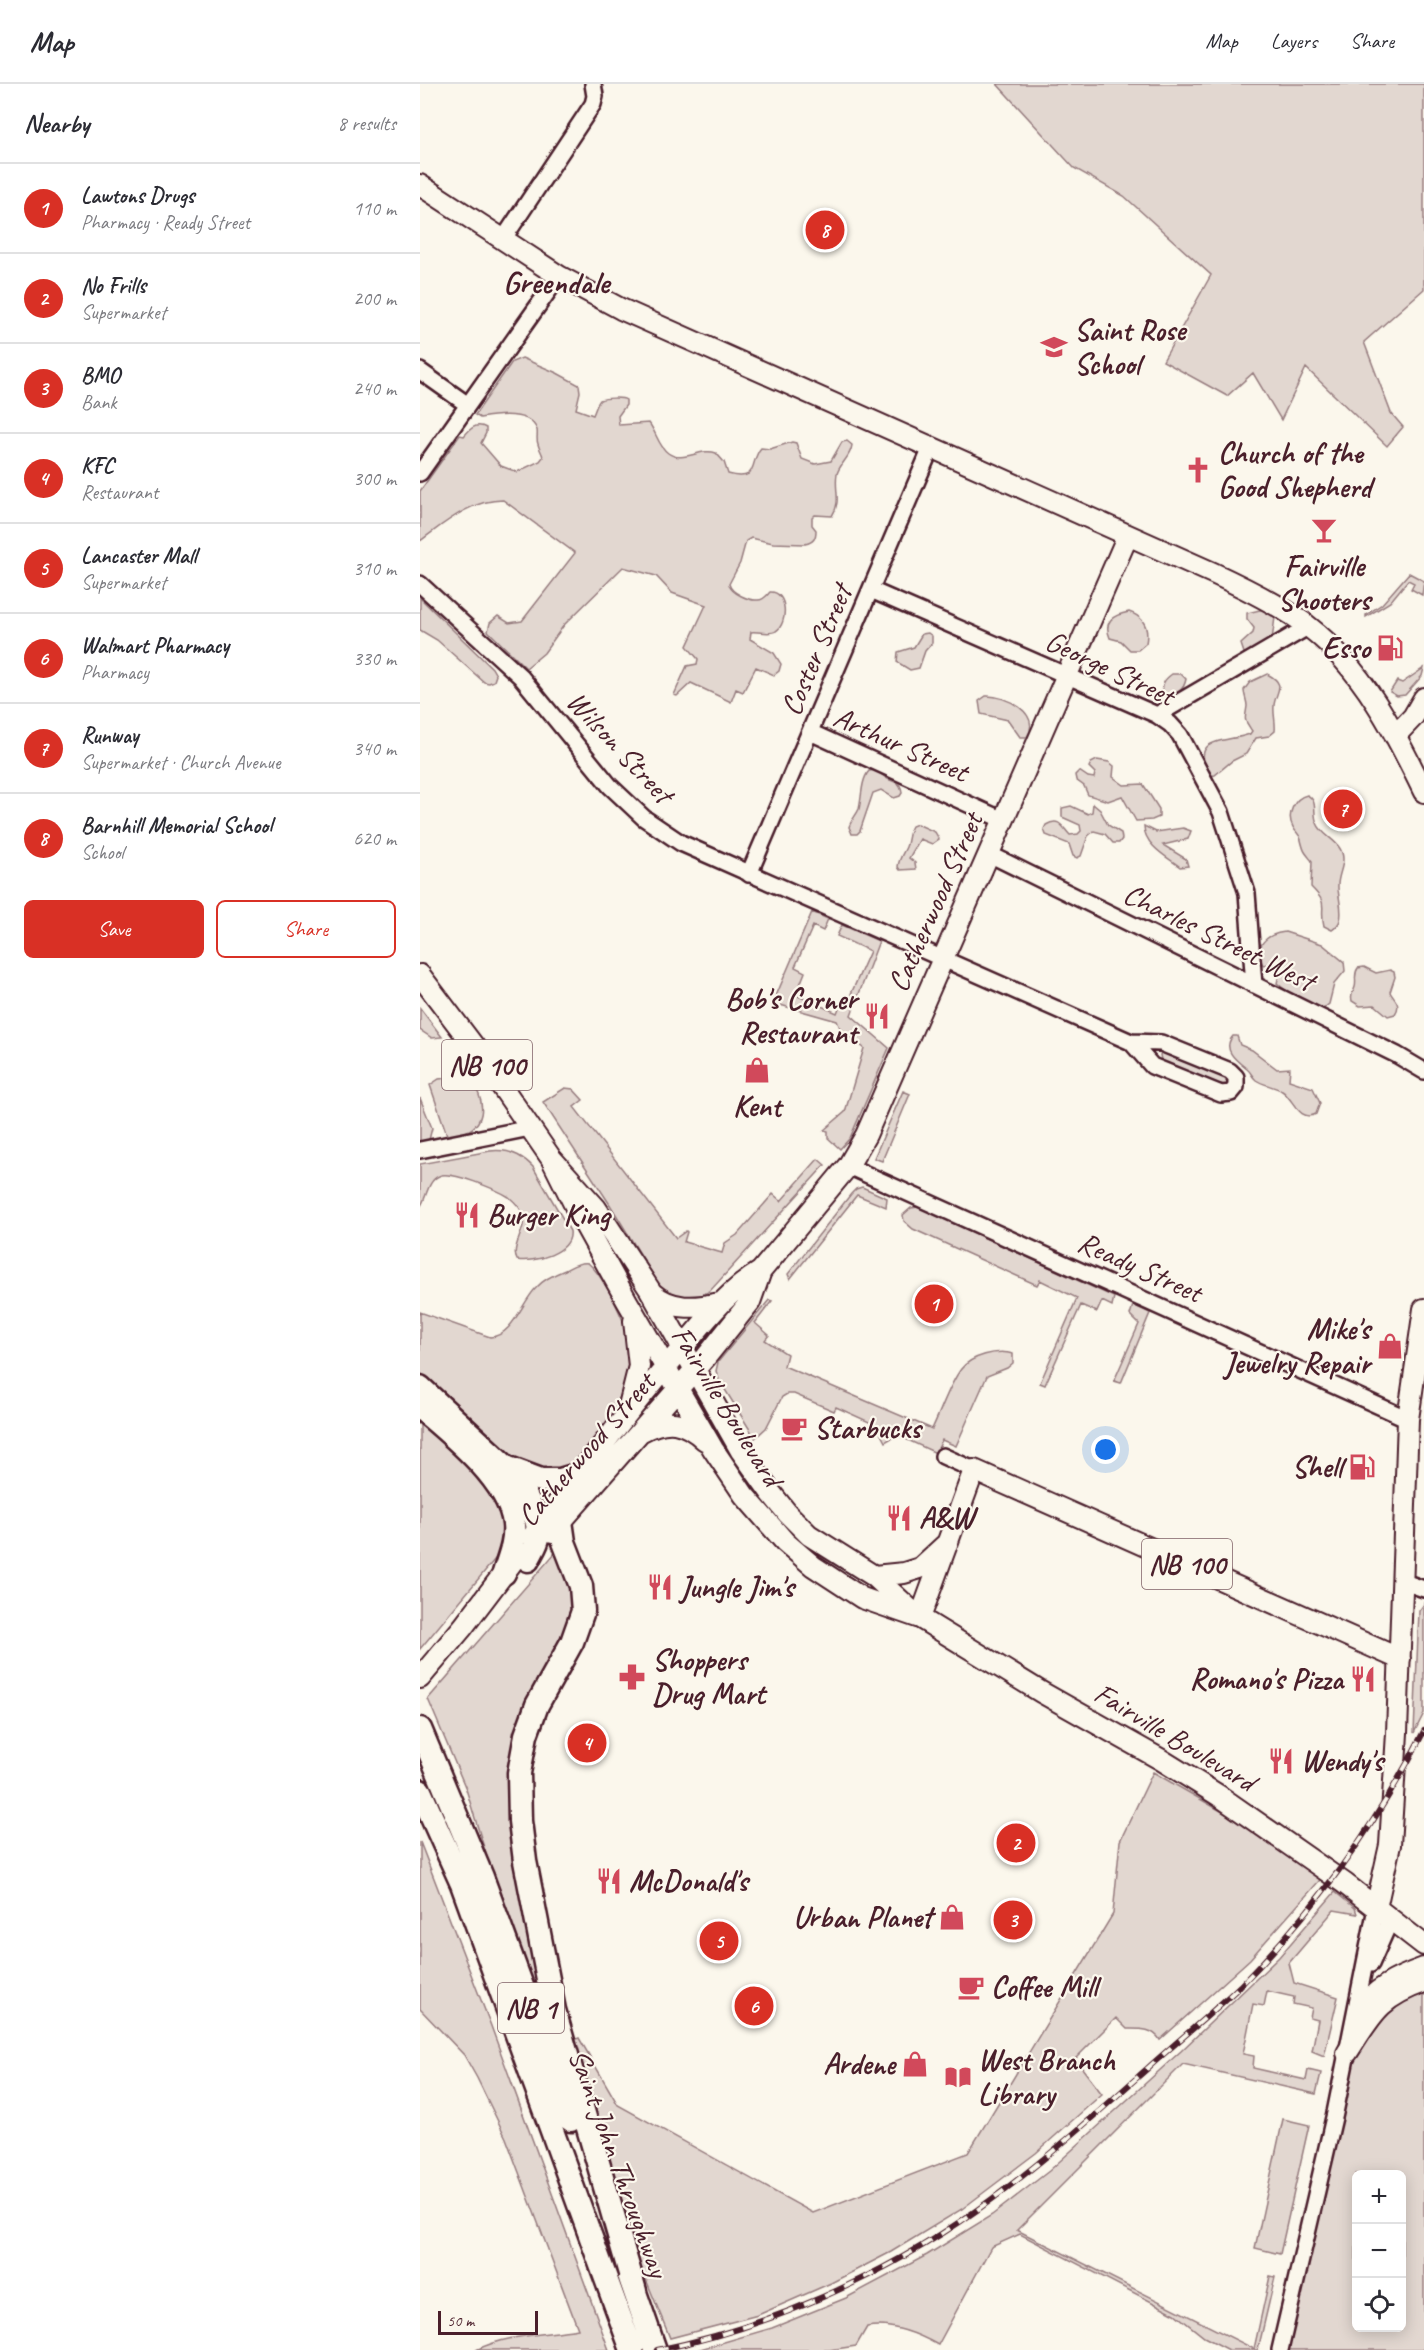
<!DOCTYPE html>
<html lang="en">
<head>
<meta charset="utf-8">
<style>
  body { margin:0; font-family:Caveat,sans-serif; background:#f2f2f3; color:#2b2b33 }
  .controls { position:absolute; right:18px; bottom:18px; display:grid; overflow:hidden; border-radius:9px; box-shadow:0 3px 15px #0003 }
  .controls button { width:54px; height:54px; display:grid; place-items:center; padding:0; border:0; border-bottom:2px solid #e1e1e2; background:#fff; color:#2b2b33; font:30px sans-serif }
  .scale { position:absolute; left:18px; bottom:15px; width:100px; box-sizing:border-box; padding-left:6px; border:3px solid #4a1f2b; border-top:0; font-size:16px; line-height:21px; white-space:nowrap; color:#4a1f2b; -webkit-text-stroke:4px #fbf7ec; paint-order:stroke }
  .you { position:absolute; left:686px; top:1366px; width:21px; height:21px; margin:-15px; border:4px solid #fff; border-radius:50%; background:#1a73e8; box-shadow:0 0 0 9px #1a73e833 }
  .badge { display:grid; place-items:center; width:39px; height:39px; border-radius:50%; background:#d93025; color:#fff; font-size:20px; font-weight:700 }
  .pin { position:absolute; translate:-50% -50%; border:3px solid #fff; box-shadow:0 2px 6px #0006 }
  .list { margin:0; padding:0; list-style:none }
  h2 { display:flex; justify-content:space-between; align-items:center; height:78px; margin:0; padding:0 24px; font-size:26px }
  h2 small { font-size:20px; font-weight:400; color:#7c7c81 }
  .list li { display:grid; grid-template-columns:39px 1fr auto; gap:18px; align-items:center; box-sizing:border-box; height:90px; padding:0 24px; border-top:2px solid #e1e1e2 }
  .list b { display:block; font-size:22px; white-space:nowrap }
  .list p { margin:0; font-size:20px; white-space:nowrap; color:#7c7c81 }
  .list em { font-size:20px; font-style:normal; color:#7c7c81 }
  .actions { display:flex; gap:12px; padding:18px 24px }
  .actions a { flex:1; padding:14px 0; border:2px solid #d93025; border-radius:9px; text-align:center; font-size:21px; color:#d93025 }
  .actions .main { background:#d93025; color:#fff }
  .icon { flex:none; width:33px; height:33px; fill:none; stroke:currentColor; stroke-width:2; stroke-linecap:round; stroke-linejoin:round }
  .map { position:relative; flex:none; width:1004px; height:2266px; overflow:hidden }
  header { display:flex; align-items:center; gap:36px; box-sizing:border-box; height:84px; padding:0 30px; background:#fff; border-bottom:2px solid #e1e1e2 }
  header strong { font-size:28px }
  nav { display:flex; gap:33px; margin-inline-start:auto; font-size:21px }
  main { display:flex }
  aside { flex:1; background:#fff }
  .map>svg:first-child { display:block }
  .green { fill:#e2d7d0; stroke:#967b7e; stroke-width:1.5; fill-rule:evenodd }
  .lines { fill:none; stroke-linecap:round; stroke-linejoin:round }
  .minor-casing { stroke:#4a1f2b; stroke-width:20 }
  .major-casing { stroke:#4a1f2b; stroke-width:24 }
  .highway-casing { stroke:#4a1f2b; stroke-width:27 }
  .minor { stroke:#fbf7ec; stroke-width:15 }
  .major { stroke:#fbf7ec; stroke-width:20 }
  .highway { stroke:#fbf7ec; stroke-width:22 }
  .rail-casing { stroke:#4a1f2b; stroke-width:6 }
  .rail { stroke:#fbf7ec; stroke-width:4; stroke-dasharray:11; stroke-linecap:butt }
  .labels { text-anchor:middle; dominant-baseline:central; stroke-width:4.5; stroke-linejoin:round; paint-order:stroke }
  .shield { fill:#fbf7ec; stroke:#7f6065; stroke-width:1.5 }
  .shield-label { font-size:28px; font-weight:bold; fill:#4a1f2b }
  .poi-label { font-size:30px; font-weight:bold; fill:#4a1f2b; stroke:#fbf7ec; text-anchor:start }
  .street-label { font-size:30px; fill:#4a1f2b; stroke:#fbf7ec }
  .neighbourhood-label { font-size:32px; font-weight:bold; fill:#4a1f2b; stroke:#fbf7ec }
</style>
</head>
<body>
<header>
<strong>Map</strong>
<nav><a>Map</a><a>Layers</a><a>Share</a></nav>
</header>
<main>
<aside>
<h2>Nearby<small>8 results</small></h2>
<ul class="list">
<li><span class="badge">1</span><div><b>Lawtons Drugs</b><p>Pharmacy · Ready Street</p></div><em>110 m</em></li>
<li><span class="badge">2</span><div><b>No Frills</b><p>Supermarket</p></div><em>200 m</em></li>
<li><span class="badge">3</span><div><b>BMO</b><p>Bank</p></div><em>240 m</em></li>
<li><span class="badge">4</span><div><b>KFC</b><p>Restaurant</p></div><em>300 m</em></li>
<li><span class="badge">5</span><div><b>Lancaster Mall</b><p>Supermarket</p></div><em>310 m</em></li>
<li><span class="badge">6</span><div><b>Walmart Pharmacy</b><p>Pharmacy</p></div><em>330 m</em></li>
<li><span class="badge">7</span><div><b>Runway</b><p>Supermarket · Church Avenue</p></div><em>340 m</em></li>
<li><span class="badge">8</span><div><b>Barnhill Memorial School</b><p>School</p></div><em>620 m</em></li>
</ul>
<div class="actions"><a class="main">Save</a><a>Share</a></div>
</aside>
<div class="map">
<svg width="1004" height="2266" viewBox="0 0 1004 2266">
  <rect width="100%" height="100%" fill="#fbf7ec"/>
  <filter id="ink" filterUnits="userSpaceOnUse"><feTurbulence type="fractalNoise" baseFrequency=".0167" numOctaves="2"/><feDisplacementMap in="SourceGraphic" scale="12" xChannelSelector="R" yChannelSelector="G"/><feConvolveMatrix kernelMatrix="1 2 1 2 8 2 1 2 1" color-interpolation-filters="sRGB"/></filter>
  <g filter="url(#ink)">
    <path class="green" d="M577,0H1004V205L944,258L971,329L983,343L967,362L886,284L861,336L833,289L807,312L743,277L791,191L704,112L654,84Z
      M102,274L137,289L159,301L160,308L156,325L173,331C175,327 177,319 180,316C185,314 202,313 206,316V321L198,332L199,341L229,339C236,348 239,363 248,369C263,380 281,363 296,369L304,378L308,390C340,399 329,377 341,364L350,365L372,358L376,359L382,375L395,380L411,377L422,358L427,357L432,361C431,373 420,379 417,390C414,406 422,417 412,432L395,431L392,434V441L396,446C396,454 394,458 385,460L353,459L331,454L326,457L320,479L309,500C311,509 329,517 338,516C344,516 347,511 350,508C368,507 368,540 356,547C350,551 339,547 331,548L330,555L354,569L361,580L359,587L354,591L336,583L323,608L316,605L311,618L271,599L257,612L254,611L267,582L277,580L278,575L267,562L286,521L252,509L236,492L203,483L144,541L124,569L106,584L68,547L70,539L78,532L89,539L102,537L155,469L83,416C50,416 25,439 0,457V407L40,351L44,352C50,345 56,338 66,344V349L61,359L81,382L97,388L120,377L123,373C122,368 119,365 118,360C116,356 118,350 117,346C110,326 76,331 60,334L55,331L92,278Z
      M989,489L1004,497L1002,511L991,505L994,499L988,496L970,518L946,533V531L962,520Z
      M0,514L72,584L76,591L74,597L69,599L64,598L17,556L0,546Z
      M844,525L854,530L855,533L852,556L830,569H824L821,560L833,549L834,544L827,535V529Z
      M709,528C724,533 729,544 726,559L718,566H710L701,557L690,554C683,537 693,531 709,528Z
      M508,549L512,552V559L505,567L499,584L490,586L477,578L478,568L494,563L502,550Z
      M1004,584L1002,592L985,611L977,612L970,608L977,597L982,599Z
      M752,590H761L766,595C764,606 757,611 746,611L743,609C741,600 745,595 752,590Z
      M847,590C869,601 854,609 854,622C853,630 856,638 855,647L849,652L836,654L826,670L812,677L795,691L790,692C768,652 805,659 830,650L832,647C823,633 825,638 827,622C827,617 824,611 824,606L830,598Z
      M566,612C585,611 622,629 607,653H600L588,636L561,630L559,617Z
      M677,676L689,678L694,682L693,693L704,701L723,700L739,725V733L732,736L716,737L702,712L688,717L668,711L664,702L656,696L655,691L659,687L668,693L674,694L675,689L669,683L671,679Z
      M455,686C460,688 463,693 468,695C476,699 481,698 482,709L480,712L474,714L461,706L453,709L440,747L437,750H432L429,743C431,736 436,732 439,725C442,713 441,696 449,687Z
      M887,711C899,717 892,729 897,739C901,750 913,754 919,763C929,777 917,789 918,803C918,813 923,826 920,836C919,841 916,843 912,846L904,842C899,820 910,822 891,803L892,777C884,767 884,768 881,756C880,750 875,748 873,743C866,731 874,714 887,711Z
      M673,720L680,726L688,741L701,749L702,755L699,759H693L685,750L674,747L668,752L661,772L657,774L653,772L649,760L626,751L624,745L626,741C640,733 642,743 650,751L658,750L661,747L660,741L642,733V724L651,722L668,730L672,728Z
      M497,740L515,748L519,755L512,760L500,755L489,774L495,779L496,785L480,786L478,783C479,774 483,770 486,763C489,756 488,749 492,742Z
      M724,742L736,748L763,744L771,747L768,755L743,761L766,775L768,782L760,783C747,773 724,761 724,742Z
      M392,828L408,835L403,847L393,842L375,883L385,888L376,911L417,929L421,919L426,921L450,867L417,852L422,841L459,857L431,931L469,964L430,1054L420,1065L408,1054V1047L404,1046L425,1028L444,964L422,948L417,937L353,919Z
      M865,848L902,860L924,878L925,887L914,900L909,920L905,923C900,924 895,924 890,922C886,920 859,902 857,899L861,883L857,879L843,881C833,862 846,850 865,848Z
      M944,883L956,889L970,886L974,888L975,893L970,908C974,916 982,920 975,930L968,932L955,921L940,922L932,917C930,910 933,910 935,903C937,896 933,891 938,884Z
      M0,924L22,953L12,954L0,946Z
      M813,952H817L820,961L832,966L857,985L870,984L869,996L893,1004L900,1019L896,1030C879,1039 873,1014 862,1007C854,1002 843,1001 836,996C832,993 831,988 827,985C817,977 801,966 813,952Z
      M743,967L808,994V1001L802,1003L741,976L740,971Z
      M43,992L49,993C68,1019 68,1046 32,1052L27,1051L25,1045L10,1001L19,995Z
      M145,1004L153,1005L163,1016L154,1023L256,1154L266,1147L267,1148L264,1158L302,1169L305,1159L317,1151L353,1110L361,1117L398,1075L405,1081L290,1207L278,1213H271L258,1212L241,1204L189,1119L123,1018Z
      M483,1007L490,1010L462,1077L454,1074Z
      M0,1014L12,1044L9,1056L0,1059Z
      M70,1067C87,1065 101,1070 113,1083L150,1147C153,1169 114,1179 97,1176C90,1163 107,1146 103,1131C101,1124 95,1118 89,1113C78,1106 30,1086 19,1092C7,1097 7,1114 0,1123V1080Z
      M442,1103L467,1114L466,1123L437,1111L370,1195L368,1190L431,1110L436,1105Z
      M498,1123L694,1213L692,1222L682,1217L677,1228L661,1221L625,1301L620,1299L657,1214L620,1196L617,1201L493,1145L484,1137L483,1131L491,1124Z
      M168,1179C185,1193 210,1246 212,1268C214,1301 172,1368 145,1384C138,1387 111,1387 104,1385C96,1382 86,1370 80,1364C53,1341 27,1318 0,1295V1228L70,1253C93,1252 102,1217 117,1203C124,1195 135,1190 145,1186C153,1182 159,1178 168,1179Z
      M349,1216L352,1217L335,1239L349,1251L345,1256L367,1270L364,1282L512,1345C521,1327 529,1301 541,1285C551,1272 577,1265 593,1270V1279L587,1284L567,1292L536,1362L522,1356L516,1369L477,1351L465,1358L456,1341L416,1323L414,1327L374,1310H367L362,1313L346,1344L335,1354L299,1296L296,1287L298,1278Z
      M713,1221L730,1229L701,1299L694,1297L719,1240L710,1231Z
      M0,1333L57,1385L86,1434L80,1469L0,1565Z
      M135,1469L151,1504L152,1538L98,1650L123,1910H113L86,1835L46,1705L8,1615Z
      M1004,1520V1629L994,1649L999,1527Z
      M733,1688L907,1788L830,1875L740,1956C733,1944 720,1945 707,1945L696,1934L655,1975L682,2010L616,2069L542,2125L471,2168L411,2199L338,2231L250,2254L180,2083L143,1960L159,1954L198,2021L393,2129L548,2069L693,1830L700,1757Z
      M0,1758L71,1942L189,2266H56C89,2250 123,2251 158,2245L86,2054L57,1994L44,1971L0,1925Z
      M915,1808L935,1824L937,1830L914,1826L869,1879L874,1899L918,1913L904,1972L892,1967L898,1936L890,1934L892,1924L873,1920L874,1913L847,1907L844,1922L833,1920L823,1970L834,1972L833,1984L886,1996L888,1986L901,1989L896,2010L763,1980L597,2146L834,2265L850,2192L855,2193L838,2266H809L784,2253L755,2230L600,2150L571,2163L518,2261C498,2250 470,2239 447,2243L436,2262L409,2266H277L352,2244L426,2214L507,2171L572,2131L629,2087L761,1967L859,1873Z
      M1004,1898V2266H860L939,1951ZM936,2090H982V2244H936Z
      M863,2035L889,2041L860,2170L835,2164Z"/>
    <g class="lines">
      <g class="minor-casing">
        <path id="minor" d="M84,154L173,20L175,12L173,0
          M0,287L48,321
          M0,389L139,192
          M0,500L101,593L190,702L224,734L261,759L711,958L741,959L810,987L816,993V1003L811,1009L801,1010L732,982L711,958
          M451,506L737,631L750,640L760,651L801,728L827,809L834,901
          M737,631L889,542
          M390,648L583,736
          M569,770L977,971L1004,987
          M329,790L511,364
          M0,1066L110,1044
          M428,1082L988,1335
          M523,1372L554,1386
          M981,1497L1004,1505
          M951,1880L971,1835
          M860,2266L915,2029L956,1824"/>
      </g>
      <g class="major-casing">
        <path id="major" d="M0,101L139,192L201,225L793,489C823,503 864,523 889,543C943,585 975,648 1004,708
          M975,652L993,633L1004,614
          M0,891L56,965L131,1074L176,1124L230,1206L321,1367L351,1409L368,1430L389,1451L454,1492L494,1529
          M131,1074L162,1136L207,1217L293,1365L324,1411L365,1458L393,1482L442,1514L500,1534L621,1608L740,1675L798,1711L924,1799L1004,1861
          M232,1209C252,1227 276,1224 300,1219
          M209,1322L219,1282L214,1237
          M222,1347C248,1334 263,1336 285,1356
          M132,1448L286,1273L330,1218L341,1187
          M112,1453C159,1391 206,1329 257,1270C283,1240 306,1208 341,1187L428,1082L446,1051L708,451
          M454,1492L484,1489L500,1484L525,1461
          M500,1534L554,1386L980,1575
          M0,1594L43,1543L94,1476
          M956,1824L970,1761L977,1649L988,1335L1004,1225
          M939,1929C952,1905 979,1893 1004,1884
          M927,1969C952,1931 958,1914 1004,1898"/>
      </g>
      <g class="highway-casing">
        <path id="highway" d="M0,1303L86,1383L121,1396H140L160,1390
          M0,1324C31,1350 90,1398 94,1440C96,1457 89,1473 84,1489
          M87,1384C100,1401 120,1431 118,1454C117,1461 111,1469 108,1476
          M141,1437L144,1458L161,1502L163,1527L152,1558L117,1621L106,1651L99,1689L100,1737L105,1777L134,1926L215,2207
          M0,1645L62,1793L151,2036
          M0,1707L42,1800L212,2266
          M210,2194L235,2266"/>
      </g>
      <use href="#minor" class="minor"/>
      <use href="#major" class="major"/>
      <use href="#highway" class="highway"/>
      <g class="rail-casing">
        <path id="rail" d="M237,2266C348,2244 464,2192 557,2126C618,2083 673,2033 729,1983C759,1956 791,1930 820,1902C894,1827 957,1741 1004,1647"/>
      </g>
      <use href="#rail" class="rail"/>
    </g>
  </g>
  <defs>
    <g id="school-bare" transform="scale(2.07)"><path d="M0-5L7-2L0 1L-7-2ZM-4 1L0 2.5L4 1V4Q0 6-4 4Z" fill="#d1495b" stroke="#fbf7ec" stroke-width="2.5" paint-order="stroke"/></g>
    <g id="church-bare" transform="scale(2.07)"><path d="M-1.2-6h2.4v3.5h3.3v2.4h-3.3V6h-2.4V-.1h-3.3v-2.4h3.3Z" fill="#d1495b" stroke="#fbf7ec" stroke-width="2.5" paint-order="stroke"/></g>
    <g id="bar-bare" transform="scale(2.07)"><path d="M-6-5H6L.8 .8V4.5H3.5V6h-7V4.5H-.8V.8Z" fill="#d1495b" stroke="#fbf7ec" stroke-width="2.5" paint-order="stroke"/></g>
    <g id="fuel-bare" transform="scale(2.07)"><path d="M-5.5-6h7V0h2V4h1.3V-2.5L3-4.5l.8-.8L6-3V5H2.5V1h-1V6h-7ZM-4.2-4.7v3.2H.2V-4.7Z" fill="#d1495b" stroke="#fbf7ec" stroke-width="2.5" paint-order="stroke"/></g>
    <g id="restaurant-bare" transform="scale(2.07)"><path d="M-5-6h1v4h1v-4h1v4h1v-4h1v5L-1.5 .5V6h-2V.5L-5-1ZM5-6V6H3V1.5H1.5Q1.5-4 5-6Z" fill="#d1495b" stroke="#fbf7ec" stroke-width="2.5" paint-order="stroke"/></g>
    <g id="shop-bare" transform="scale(2.07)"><path d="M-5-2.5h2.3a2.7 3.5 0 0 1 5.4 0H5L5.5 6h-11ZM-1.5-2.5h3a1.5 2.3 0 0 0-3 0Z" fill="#d1495b" stroke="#fbf7ec" stroke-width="2.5" paint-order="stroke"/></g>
    <g id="cafe-bare" transform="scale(2.07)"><path d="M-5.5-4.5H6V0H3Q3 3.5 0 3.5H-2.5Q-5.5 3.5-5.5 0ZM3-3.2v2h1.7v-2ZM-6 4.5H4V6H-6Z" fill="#d1495b" stroke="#fbf7ec" stroke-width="2.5" paint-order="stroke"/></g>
    <g id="pharmacy-bare" transform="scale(2.07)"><path d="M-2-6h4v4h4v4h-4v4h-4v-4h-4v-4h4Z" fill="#d1495b" stroke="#fbf7ec" stroke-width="2.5" paint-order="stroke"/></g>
    <g id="library-bare" transform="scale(2.07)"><path d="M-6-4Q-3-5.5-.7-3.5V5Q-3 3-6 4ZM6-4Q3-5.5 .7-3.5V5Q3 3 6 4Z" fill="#d1495b" stroke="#fbf7ec" stroke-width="2.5" paint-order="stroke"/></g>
  </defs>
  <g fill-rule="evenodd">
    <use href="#school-bare" x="634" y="263"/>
    <use href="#church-bare" x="778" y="386"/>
    <use href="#bar-bare" x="904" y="446"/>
    <use href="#fuel-bare" x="970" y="564"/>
    <use href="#restaurant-bare" x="457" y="932"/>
    <use href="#shop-bare" x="337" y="986"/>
    <use href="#restaurant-bare" x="47" y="1131"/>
    <use href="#shop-bare" x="970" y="1262"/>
    <use href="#cafe-bare" x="374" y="1344"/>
    <use href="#fuel-bare" x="942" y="1383"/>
    <use href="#restaurant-bare" x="479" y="1434"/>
    <use href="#restaurant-bare" x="240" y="1503"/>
    <use href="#pharmacy-bare" x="212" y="1593"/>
    <use href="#restaurant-bare" x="943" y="1595"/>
    <use href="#restaurant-bare" x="861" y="1677"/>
    <use href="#restaurant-bare" x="189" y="1797"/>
    <use href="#shop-bare" x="532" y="1833"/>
    <use href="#cafe-bare" x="551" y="1903"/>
    <use href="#shop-bare" x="495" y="1980"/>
    <use href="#library-bare" x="538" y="1993"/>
  </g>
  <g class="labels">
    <g class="shield">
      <rect x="22" y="956" width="90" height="50" rx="4.5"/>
      <rect x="722" y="1455" width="90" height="50" rx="4.5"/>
      <rect x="78" y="1899" width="66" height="50" rx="4.5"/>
    </g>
    <g class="shield-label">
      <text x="67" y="981">NB 100</text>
      <text x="767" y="1480">NB 100</text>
      <text x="111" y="1924">NB 1</text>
    </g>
    <g class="poi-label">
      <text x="654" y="246">Saint Rose<tspan x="654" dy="34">School</tspan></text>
      <text x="798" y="369">Church of the<tspan x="798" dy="34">Good Shepherd</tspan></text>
      <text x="904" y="482" text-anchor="middle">Fairville<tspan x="904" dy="34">Shooters</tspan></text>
      <text x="950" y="564" text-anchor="end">Esso</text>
      <text x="437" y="915" text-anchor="end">Bob's Corner<tspan x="437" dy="34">Restaurant</tspan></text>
      <text x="337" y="1022" text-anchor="middle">Kent</text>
      <text x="67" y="1131">Burger King</text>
      <text x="950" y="1245" text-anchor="end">Mike's<tspan x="950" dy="34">Jewelry Repair</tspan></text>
      <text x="394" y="1344">Starbucks</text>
      <text x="922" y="1383" text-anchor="end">Shell</text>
      <text x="499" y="1434">A&amp;W</text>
      <text x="260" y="1503">Jungle Jim's</text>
      <text x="232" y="1576">Shoppers<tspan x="232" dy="34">Drug Mart</tspan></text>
      <text x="923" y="1595" text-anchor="end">Romano's Pizza</text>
      <text x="881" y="1677">Wendy's</text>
      <text x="209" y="1797">McDonald's</text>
      <text x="512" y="1833" text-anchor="end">Urban Planet</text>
      <text x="571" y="1903">Coffee Mill</text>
      <text x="558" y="1976">West Branch<tspan x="558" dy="34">Library</tspan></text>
      <text x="475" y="1980" text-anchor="end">Ardene</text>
    </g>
    <g class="street-label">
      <text transform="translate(396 566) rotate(-67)">Coster Street</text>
      <text transform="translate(690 584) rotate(25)">George Street</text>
      <text transform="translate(481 660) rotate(24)">Arthur Street</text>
      <text transform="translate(200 663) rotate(47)">Wilson Street</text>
      <text transform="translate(515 818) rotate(-66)">Catherwood Street</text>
      <text transform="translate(799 853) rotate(26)">Charles Street West</text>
      <text transform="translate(720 1183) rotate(24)">Ready Street</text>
      <text transform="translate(307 1322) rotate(58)">Fairville Boulevard</text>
      <text transform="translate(166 1365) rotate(-49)">Catherwood Street</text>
      <text transform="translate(755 1653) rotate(31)">Fairville Boulevard</text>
      <text transform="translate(199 2079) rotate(70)">Saint John Throughway</text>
    </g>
    <g class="neighbourhood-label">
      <text x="136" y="198">Greendale</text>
    </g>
  </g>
</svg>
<div class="controls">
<button>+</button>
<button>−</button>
<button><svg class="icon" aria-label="locate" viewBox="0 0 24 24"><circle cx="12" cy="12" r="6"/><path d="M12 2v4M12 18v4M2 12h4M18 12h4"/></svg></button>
</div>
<div class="scale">50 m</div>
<div class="you"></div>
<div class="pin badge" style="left:514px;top:1220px">1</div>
<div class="pin badge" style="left:596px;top:1759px">2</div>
<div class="pin badge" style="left:593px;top:1836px">3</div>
<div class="pin badge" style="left:167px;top:1659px">4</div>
<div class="pin badge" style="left:299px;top:1857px">5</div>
<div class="pin badge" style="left:334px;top:1922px">6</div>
<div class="pin badge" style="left:923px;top:725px">7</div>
<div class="pin badge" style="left:405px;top:146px">8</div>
</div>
</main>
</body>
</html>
